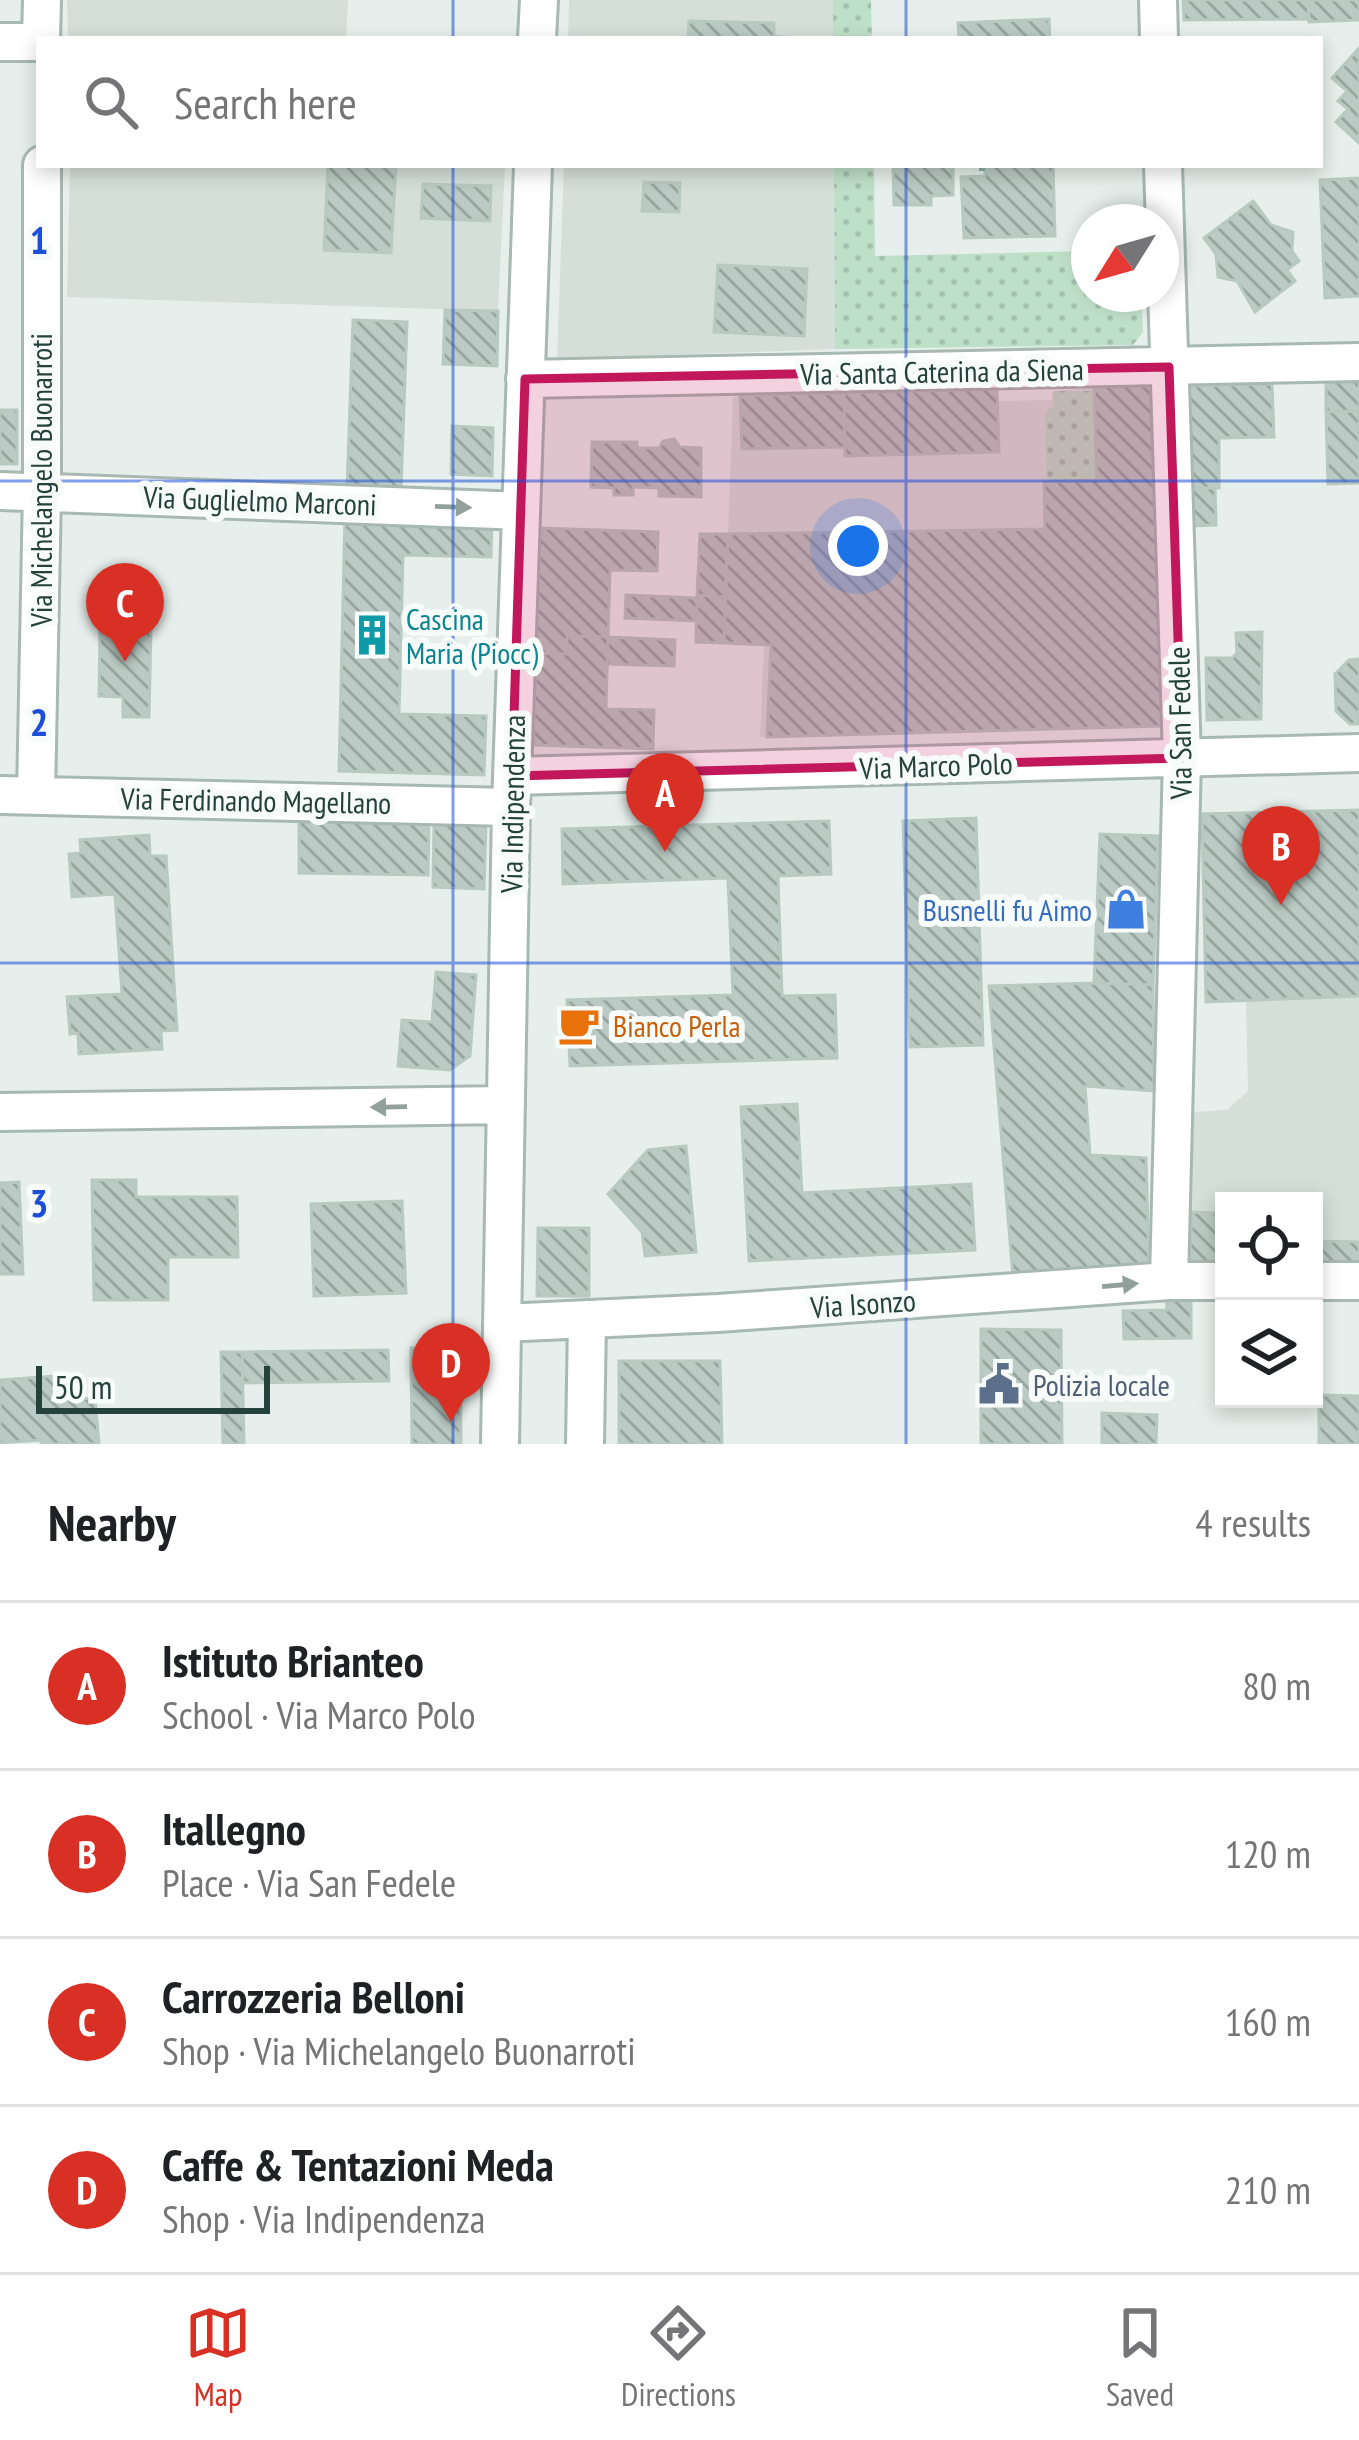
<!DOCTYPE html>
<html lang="en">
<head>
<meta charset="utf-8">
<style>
  body { margin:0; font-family:"PT Sans Narrow",sans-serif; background:#f2f2f2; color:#202124 }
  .controls { position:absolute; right:36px; bottom:36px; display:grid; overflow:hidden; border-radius:0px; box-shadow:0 6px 18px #0003 }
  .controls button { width:108px; height:108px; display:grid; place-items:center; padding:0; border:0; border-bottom:3px solid #e0e0e0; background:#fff; color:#202124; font:60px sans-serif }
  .compass { position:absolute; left:1071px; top:204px; width:108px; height:108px; border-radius:50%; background:#fff; box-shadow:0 6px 18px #0003; rotate:233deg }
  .scale { position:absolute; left:36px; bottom:30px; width:234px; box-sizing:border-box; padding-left:12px; border:6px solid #24423a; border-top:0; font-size:33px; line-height:42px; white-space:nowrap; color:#24423a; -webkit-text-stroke:9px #f7fbf9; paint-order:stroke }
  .you { position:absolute; left:858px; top:546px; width:42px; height:42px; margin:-30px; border:9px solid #fff; border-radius:50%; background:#1a73e8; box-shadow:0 0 0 18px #1a73e833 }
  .badge { display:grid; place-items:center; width:78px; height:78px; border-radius:50%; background:#d93025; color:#fff; font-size:39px; font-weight:700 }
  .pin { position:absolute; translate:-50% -99px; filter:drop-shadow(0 3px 6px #0008) }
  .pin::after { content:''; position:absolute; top:63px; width:42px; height:36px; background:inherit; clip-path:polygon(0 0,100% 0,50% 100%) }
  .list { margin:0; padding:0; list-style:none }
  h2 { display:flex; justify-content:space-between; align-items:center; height:156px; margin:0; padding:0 48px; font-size:51px }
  h2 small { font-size:39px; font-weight:400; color:#757577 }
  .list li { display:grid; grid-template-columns:78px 1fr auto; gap:36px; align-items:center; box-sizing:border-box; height:168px; padding:0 48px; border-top:3px solid #e0e0e0 }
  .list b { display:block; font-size:45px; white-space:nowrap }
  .list p { margin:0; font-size:39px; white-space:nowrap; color:#757577 }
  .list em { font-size:39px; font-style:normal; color:#757577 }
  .icon { flex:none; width:66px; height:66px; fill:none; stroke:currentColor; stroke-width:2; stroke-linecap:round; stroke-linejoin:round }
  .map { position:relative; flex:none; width:1359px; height:1444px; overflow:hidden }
  .search { position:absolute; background:#fff; box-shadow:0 6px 18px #0003; left:36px; right:36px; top:36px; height:132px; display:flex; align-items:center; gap:30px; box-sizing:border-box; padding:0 42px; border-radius:0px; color:#757577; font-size:45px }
  .sheet { height:828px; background:#fff }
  nav { display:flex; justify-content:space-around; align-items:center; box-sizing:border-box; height:168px; border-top:3px solid #e0e0e0; background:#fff; font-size:33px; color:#757577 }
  nav a { display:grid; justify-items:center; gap:6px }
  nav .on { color:#d93025 }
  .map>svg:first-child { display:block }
  .built { fill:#d4dfda }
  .grass { fill:url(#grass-dots) }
  .building { fill:url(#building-back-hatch); stroke:#b8c9c2; stroke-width:3 }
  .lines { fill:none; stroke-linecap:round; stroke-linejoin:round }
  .minor-casing { stroke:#a8b8b2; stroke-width:42 }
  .path { stroke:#86b3a5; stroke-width:6; stroke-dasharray:6 9; stroke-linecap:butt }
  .minor { stroke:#fff; stroke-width:36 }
  .oneway { fill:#92a09c }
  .marked { fill:#c2185b; fill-opacity:0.2; stroke:#c2185b; stroke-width:9; stroke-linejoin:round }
  .grid { fill:none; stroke:#1d4ed8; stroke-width:3; stroke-opacity:0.55 }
  .labels { text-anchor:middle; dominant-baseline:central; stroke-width:12; stroke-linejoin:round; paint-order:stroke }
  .street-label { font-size:30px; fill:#24423a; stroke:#f7fbf9 }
  .culture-label { font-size:30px; fill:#0d838f; stroke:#f7fbf9; text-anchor:start }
  .shop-label { font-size:30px; fill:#366cbe; stroke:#f7fbf9; text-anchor:end }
  .food-label { font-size:30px; fill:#c56008; stroke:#f7fbf9; text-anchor:start }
  .service-label { font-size:30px; fill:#4e5e75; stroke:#f7fbf9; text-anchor:start }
  .grid-label { font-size:39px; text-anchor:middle; font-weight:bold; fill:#1d4ed8; stroke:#f7fbf9; stroke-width:12; stroke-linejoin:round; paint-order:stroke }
</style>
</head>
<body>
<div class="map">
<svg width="1359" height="1444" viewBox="0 0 1359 1444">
  <defs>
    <pattern id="grass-dots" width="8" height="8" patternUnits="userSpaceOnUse" patternTransform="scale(3)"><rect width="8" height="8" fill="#bfe0c8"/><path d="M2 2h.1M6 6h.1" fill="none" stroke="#a4c1ad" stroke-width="1.8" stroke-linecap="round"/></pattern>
    <pattern id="building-back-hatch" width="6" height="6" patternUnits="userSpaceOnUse" patternTransform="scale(3)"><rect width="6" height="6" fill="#bbcac4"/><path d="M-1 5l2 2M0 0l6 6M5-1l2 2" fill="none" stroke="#98a6a0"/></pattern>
  </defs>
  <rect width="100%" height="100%" fill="#e6efeb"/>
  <path class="built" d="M67,0H348L346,39H68Z
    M569,0H833V39H568Z
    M70,165H505L498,311L67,297Z
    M564,165H834L835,349L557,359Z
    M1153,384L1162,726L760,737L764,645L724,643L733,397L997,389L998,401L1052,400L1053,391Z
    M1359,810V1270L1314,1269V1201H1224V1267L1189,1266L1194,1112L1227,1110L1248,1091L1246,1001L1206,1002L1202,814Z"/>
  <path class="grass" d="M833,0H871L872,39H833Z
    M834,165H874L875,256L1089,251V294H1141L1143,332L1133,345L835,349Z
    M1053,391H1094L1097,480L1047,482L1045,414L1054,405Z"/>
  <path class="building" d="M1183,0H1308L1309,19L1184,20Z
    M1308,0H1359V20L1309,22Z
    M1049,19L1050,39H959L958,23Z
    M689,21L774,23V36L800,39H688Z
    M1359,48V143L1336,122L1348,109L1338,101L1347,91L1332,78Z
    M328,165H396L391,253L324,250Z
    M893,165H953V195L931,196V205H894Z
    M985,165H1053L1055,236L964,238L961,177L985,176Z
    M1359,178V296L1325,298L1320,180Z
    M644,182L680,183L679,212L642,211Z
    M423,184L491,186L490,221L421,218Z
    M1253,201L1271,225L1293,232L1292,251L1299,261L1287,270L1295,281L1255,312L1237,281L1218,277L1216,254L1204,238Z
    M718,265L807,269L804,336L714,332Z
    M445,310L498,311L497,366L443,364Z
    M353,320L407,322L401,490L347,487Z
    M1359,381V411L1326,412V382Z
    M1153,384L1162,726L767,737L771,645L724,643L728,534L1045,529L1044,482L1097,480L1094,386Z
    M1272,384L1274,437L1219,438V488H1188L1186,386Z
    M997,389L999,452L845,456L844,393Z
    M844,393L845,447L742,449L740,396Z
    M0,410H17V464H0Z
    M1359,411V483L1328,484L1326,412Z
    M452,426L493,428L492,476L451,474Z
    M674,439L680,447L701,448V497L659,496V488L633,487V495H614V488L591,487L592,442H637V448H659L663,441Z
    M1190,488H1215L1216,525L1191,526Z
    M345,516L492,520L491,557L403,555L399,714L486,716L484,775L339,771Z
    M540,528L658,532L657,571L610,570L608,637L567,636V654L536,653Z
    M700,534H728L725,597L697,595Z
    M626,595L697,598V621L625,618Z
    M697,595L725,597L724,643L696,642Z
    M100,627L151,628L149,717H123V697L99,696Z
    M1262,632L1261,719L1207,720L1206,658H1232L1237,653L1236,633Z
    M567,636L608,637L606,709L654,710L653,749L533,745L536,653L567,654Z
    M608,637L675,640L674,666L607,664Z
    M1359,659V724H1350L1336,711L1335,674L1349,660Z
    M1359,810V996L1206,1002L1202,814Z
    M299,817L429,820L428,875L299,873Z
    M976,818L983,1045L910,1047L903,821Z
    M829,821L831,874L778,876L782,996L835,995L837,1058L570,1066L567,1000L733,995L728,878L563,884L562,829Z
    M434,822L486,823L484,889L433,887Z
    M1100,834L1158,836L1153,985L1094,983Z
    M149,835L150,856H166L177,1030L161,1031L162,1049L79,1054L78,1033L70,1034L67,997L122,994L115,894L72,897L69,854L81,853L80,840Z
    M436,972L476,975L470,1056L450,1070L398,1066L402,1020L432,1022Z
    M1094,983L1153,985L1154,1091L1085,1086L1090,1155L1146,1158L1149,1263L1013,1278L989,986Z
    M797,1104L802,1193L971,1184L975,1250L749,1261L741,1107Z
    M686,1146L696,1252L645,1256L642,1232L608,1194L648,1150Z
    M92,1180H136V1197H237L238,1257H168V1300H94Z
    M19,1182L23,1274H0V1183Z
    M402,1201L406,1293L314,1296L311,1204Z
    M1192,1212L1218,1213L1224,1267L1189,1266Z
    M538,1228H589V1296H537Z
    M1314,1241L1359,1242V1270L1314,1269Z
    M1166,1295H1191V1338L1124,1339L1123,1311L1167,1310Z
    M981,1329L1061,1330L1062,1444H981Z
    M411,1348H460L461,1444H412Z
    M388,1350L389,1381L243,1383L242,1352Z
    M221,1352H242L244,1444H223Z
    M619,1361H720L722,1444H619Z
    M54,1376L56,1401L95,1398L99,1444H41V1440L0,1443V1380Z
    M1319,1395L1359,1396V1444H1319Z
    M1102,1413L1157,1415L1156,1444H1102Z"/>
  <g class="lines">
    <g class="minor-casing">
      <path id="minor" d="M1158,0L1159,39
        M41,39L42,0
        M537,39L539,0
        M0,42H39
        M1163,165L1182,758L1169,1281
        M525,379L1359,362
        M0,491L521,511
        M512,776L1359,753
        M0,795L511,807
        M36,796L42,492V165
        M0,1112L506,1105
        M1314,1281H1359
        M502,1323L718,1313L1169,1281H1224
        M500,1444L511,807L533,165
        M585,1444L587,1319"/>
    </g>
    <path class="path" d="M982,165V176"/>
    <use href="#minor" class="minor"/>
  </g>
  <defs><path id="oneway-solid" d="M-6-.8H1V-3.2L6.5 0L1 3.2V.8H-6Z" transform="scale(3)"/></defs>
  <g class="oneway">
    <use href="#oneway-solid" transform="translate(453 507) rotate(2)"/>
    <use href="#oneway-solid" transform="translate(389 1107) rotate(179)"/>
    <use href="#oneway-solid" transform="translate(1120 1285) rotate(-5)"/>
  </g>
  <path class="marked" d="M1169,367L1182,758L512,776L525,379Z"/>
  <path class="grid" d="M453,0V39M906,0V39M453,165V1444M906,165V1444M0,481H1359M0,963H1359"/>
  <defs>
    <g id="building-bare" transform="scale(3.24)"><path d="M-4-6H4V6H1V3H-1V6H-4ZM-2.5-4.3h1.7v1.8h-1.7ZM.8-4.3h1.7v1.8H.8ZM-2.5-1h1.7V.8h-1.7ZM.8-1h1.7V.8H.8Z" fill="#0f9aa8" stroke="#f7fbf9" stroke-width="2.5" paint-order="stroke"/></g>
    <g id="shop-bare" transform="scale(3.24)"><path d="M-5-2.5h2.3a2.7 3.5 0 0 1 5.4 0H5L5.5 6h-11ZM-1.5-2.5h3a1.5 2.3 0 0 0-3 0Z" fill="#3f7fe0" stroke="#f7fbf9" stroke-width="2.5" paint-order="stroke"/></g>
    <g id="cafe-bare" transform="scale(3.24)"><path d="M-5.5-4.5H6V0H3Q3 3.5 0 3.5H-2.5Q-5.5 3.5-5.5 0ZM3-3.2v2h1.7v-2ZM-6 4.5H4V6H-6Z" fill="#e8710a" stroke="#f7fbf9" stroke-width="2.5" paint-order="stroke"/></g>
    <g id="civic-bare" transform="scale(3.24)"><path d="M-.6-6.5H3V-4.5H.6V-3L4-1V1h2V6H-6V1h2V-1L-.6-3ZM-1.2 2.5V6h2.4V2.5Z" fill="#5c6f8a" stroke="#f7fbf9" stroke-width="2.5" paint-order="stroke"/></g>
  </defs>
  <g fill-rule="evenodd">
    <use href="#building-bare" x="372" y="635"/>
    <use href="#shop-bare" x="1126" y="909"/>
    <use href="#cafe-bare" x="579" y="1025"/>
    <use href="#civic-bare" x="999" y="1384"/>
  </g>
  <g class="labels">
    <g class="street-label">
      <text transform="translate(942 371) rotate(-1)">Via Santa Caterina da Siena</text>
      <text transform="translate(40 480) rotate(-90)">Via Michelangelo Buonarroti</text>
      <text transform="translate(260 500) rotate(2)">Via Guglielmo Marconi</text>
      <text transform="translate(1179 723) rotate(-91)">Via San Fedele</text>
      <text transform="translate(936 765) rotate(-2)">Via Marco Polo</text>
      <text transform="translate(256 800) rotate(1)">Via Ferdinando Magellano</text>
      <text transform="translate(512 804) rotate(-89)">Via Indipendenza</text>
      <text transform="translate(863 1303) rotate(-4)">Via Isonzo</text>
    </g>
    <g class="culture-label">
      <text x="406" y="618">Cascina<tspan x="406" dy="34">Maria (Piocc)</tspan></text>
    </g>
    <g class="shop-label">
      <text x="1092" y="909">Busnelli fu Aimo</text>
    </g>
    <g class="food-label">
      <text x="613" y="1025">Bianco Perla</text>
    </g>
    <g class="service-label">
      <text x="1033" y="1384">Polizia locale</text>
    </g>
  </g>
  <g class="grid-label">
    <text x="39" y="254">1</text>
    <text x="39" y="736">2</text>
    <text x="39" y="1217">3</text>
  </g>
</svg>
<div class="controls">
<button><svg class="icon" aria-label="locate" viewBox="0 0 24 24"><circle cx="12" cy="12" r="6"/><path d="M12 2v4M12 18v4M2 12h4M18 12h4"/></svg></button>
<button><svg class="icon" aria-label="layers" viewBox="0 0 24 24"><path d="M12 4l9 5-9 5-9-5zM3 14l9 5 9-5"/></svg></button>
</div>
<svg class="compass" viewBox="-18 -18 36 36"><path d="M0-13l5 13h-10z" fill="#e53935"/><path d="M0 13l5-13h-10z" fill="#757577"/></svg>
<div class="scale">50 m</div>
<div class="you"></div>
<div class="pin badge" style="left:665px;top:852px">A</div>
<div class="pin badge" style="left:1281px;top:905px">B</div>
<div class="pin badge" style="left:125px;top:662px">C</div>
<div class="pin badge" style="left:451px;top:1422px">D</div>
<div class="search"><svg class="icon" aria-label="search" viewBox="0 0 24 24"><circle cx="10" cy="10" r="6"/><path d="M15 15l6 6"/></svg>Search here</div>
</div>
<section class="sheet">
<h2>Nearby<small>4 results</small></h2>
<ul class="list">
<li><span class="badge">A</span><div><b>Istituto Brianteo</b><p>School · Via Marco Polo</p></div><em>80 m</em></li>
<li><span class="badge">B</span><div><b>Itallegno</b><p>Place · Via San Fedele</p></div><em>120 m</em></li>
<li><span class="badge">C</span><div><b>Carrozzeria Belloni</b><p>Shop · Via Michelangelo Buonarroti</p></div><em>160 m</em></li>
<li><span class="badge">D</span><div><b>Caffe &amp; Tentazioni Meda</b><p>Shop · Via Indipendenza</p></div><em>210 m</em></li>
</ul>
</section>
<nav>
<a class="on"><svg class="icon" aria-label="map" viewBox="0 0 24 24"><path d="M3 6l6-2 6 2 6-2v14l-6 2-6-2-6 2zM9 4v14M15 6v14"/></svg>Map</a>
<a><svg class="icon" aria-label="directions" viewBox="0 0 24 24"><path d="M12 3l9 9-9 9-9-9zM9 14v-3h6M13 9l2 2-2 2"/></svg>Directions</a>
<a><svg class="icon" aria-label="saved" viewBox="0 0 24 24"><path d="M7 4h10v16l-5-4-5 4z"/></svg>Saved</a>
</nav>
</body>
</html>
